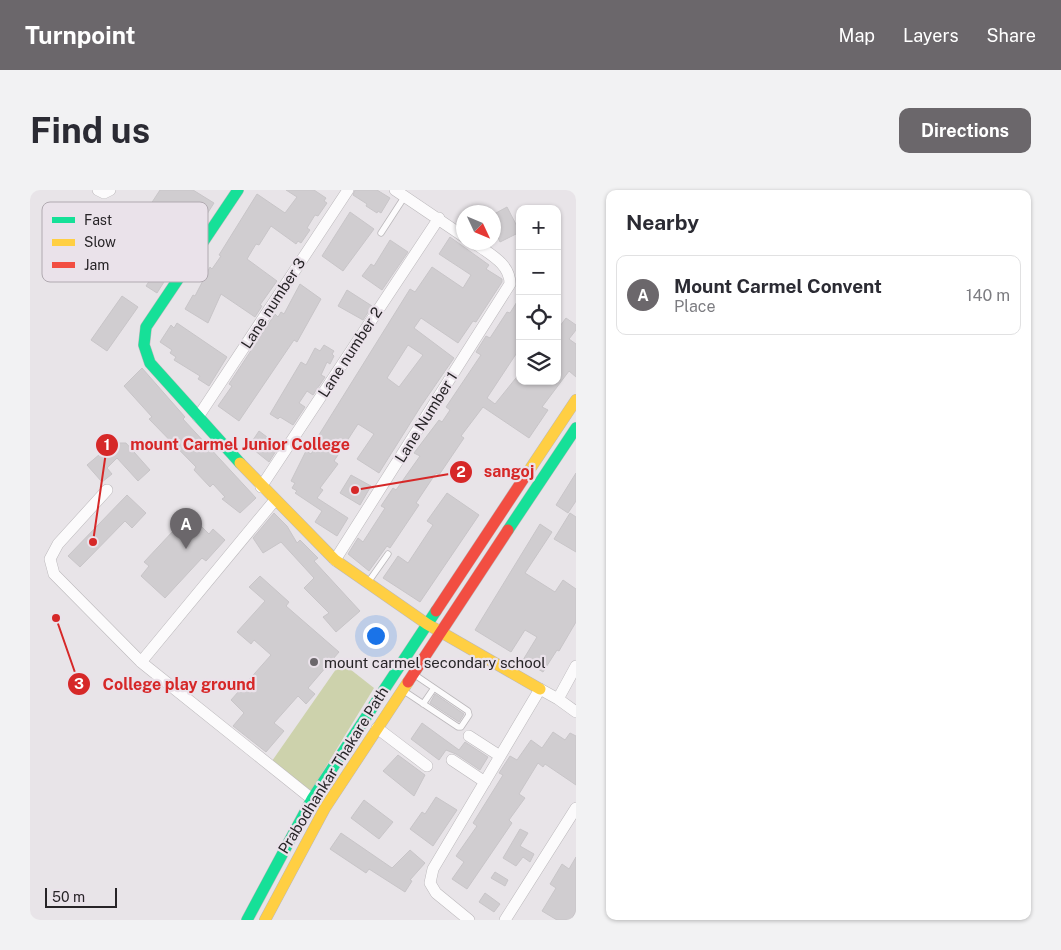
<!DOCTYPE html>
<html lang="en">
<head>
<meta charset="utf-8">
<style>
  body { margin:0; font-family:"Public Sans",sans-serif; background:#f2f2f3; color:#2b2b33 }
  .controls { position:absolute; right:15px; top:15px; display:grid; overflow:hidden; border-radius:10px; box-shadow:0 1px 4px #0004 }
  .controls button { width:45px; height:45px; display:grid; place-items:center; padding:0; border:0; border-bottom:1px solid #e1e1e2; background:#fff; color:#2b2b33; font:25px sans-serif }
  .compass { position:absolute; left:426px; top:15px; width:45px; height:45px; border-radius:50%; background:#fff; box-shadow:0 1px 4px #0004; rotate:134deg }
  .scale { position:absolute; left:15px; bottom:12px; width:72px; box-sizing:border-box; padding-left:5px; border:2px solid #272427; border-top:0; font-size:14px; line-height:18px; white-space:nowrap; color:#272427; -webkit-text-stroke:4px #eae2ea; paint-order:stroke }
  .you { position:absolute; left:345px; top:445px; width:18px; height:18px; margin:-12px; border:4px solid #fff; border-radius:50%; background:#1a73e8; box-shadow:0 0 0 8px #1a73e833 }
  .badge { display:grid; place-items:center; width:32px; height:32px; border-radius:50%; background:#6b676b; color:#fff; font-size:16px; font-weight:700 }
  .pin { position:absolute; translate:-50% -41px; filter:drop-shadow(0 1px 2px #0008) }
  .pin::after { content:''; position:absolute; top:26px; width:18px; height:15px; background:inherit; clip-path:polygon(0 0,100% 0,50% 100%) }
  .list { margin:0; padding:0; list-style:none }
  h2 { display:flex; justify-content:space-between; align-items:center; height:65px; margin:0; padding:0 20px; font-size:21px }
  h2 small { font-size:16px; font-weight:400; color:#7c7c81 }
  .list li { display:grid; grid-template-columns:32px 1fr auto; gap:15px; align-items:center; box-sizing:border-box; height:80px; margin:0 10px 10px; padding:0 10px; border:1px solid #e1e1e2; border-radius:10px }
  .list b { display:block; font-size:19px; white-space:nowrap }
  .list p { margin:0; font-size:16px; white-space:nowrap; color:#7c7c81 }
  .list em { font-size:16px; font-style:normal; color:#7c7c81 }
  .icon { flex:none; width:28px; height:28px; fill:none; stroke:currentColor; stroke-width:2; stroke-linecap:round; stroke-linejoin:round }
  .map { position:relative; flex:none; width:546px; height:730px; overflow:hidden; border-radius:10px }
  header { display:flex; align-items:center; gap:30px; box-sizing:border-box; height:70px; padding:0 25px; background:#6b676b; color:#fff }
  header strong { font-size:24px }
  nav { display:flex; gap:28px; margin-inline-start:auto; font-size:18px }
  .intro { display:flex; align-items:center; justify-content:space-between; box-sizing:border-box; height:120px; padding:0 30px }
  h1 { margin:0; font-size:35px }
  .button { padding:12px 22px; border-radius:10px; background:#6b676b; color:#fff; font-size:18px; font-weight:700 }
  main { display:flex; gap:30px; padding:0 30px }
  aside { flex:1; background:#fff; border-radius:10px; box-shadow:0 1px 4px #0004 }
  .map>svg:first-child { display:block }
  .green { fill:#cdd2ac }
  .building { fill:#d0cdd0; stroke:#c8c5c8; fill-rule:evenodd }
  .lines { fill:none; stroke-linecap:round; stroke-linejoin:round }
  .lane-casing { stroke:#bbb8bb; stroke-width:7 }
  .street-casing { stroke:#bbb8bb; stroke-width:12 }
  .fast-casing { stroke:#bbb8bb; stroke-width:12 }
  .slow-casing { stroke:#bbb8bb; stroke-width:12 }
  .jam-casing { stroke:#bbb8bb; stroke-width:12 }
  .lane { stroke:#fcfbfc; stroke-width:5.5 }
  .street { stroke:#fcfbfc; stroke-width:11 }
  .fast { stroke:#16e098; stroke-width:11 }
  .slow { stroke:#ffcf43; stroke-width:11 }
  .jam { stroke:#f24e42; stroke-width:11 }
  .poi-dot { fill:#6b676b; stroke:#eae2ea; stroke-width:2 }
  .labels { text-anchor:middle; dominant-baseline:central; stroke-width:4.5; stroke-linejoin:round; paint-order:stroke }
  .street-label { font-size:15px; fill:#272427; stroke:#eae2ea }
  .poi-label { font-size:15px; fill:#272427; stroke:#eae2ea; text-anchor:start }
  .key { fill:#eae2ea; stroke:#b0a9b0; stroke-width:1 }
  .key-label { font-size:14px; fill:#272427 }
  .leader { fill:none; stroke:#d62828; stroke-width:2 }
  .callout-dot { fill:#d62828; stroke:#eae2ea; stroke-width:2 }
  .mark-label { font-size:15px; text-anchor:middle; font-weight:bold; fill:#fff }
  .callout-label { font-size:16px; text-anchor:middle; font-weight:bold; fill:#d62828; stroke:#eae2ea; stroke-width:4.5; stroke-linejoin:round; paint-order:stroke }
</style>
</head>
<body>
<header>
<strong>Turnpoint</strong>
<nav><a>Map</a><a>Layers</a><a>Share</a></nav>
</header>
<div class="intro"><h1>Find us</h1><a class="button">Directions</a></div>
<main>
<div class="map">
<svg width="546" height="730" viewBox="0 0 546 730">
  <rect width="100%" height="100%" fill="#e8e4e8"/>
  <path class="green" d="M311,472L344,498L281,601L242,571Z"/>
  <path class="building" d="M130,0H163L184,13L127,103L116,96L146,51L143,48L144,41L135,34L129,42L122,38V34L116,27L115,23Z
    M256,0H284L296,8L294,11L297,13L288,26L285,25L277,38L280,40L271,53L268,51L266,54L241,36L229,55L226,54L217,69L247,91L230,115L232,116L225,127L191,104L178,133L155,119L163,105L165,106L180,77L182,79L191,66L189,65L227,4L255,23L267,7Z
    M325,0H347L360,8L351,23L348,21L347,23L336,16L337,14L323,5Z
    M477,17L490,42L470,52L464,39V24Z
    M320,22L344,39L313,81L292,66Z
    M420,47L459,75L456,79L472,89V92L446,132L443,131L428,153L391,128L384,138L424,168L391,216L349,283L327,269L344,244L328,234L304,271L308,274L290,298L293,300L287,308L318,328L307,346L285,332L292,321L265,303L267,301L262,298L265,293L261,291L276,261L281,264L290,250L287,248L380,99L385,102L402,77L433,98L441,85L409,64ZM378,155L393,165L369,197L357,188Z
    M360,50L378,62L352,100L332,86L341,74L344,76Z
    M270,94L291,109L267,152L264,150L209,231L188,216L202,196L199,194L245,124L248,127L251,122L254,124Z
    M317,100L342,116L333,130L308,116Z
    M92,106L108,117L77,161L61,150Z
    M490,107V158L457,208L465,214L490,183V191H527V140L536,128L546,135V140L539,149L546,154V187L539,181L512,217L518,220L499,248L453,217L431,246L434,248L409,285L406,283L386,313L389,315L360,358L357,356L339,381L318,364L328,348L333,352L355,318L351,316L363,298L366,300L390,266L384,263L409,230L412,232L420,220L416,217L451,165L446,162L456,146L460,148L477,122L480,123Z
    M147,133L197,167L179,196L168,189L170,186L144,170L146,167L140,163L142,160L130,152L141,135L144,138Z
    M294,155L304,161L302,164L304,166L300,174L297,172L291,185L295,187L283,205L277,201L269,213L275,217L263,235L250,227L248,229L240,224L271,172L276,175L285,158L290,161Z
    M112,178L155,227L153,229L226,308L210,323L192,309L195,307L183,294L180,297L164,280L166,277L119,229L122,227L94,196Z
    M229,241L249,256L239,272L219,256Z
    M83,253H96L120,280L108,291L87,268L77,278L82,284L72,292L57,275Z
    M546,283V311L538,323L526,315Z
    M321,285L341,296L330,315L310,303Z
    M417,303L449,325L390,412L353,388L368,366L378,373L403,335L397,331Z
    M97,305L116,323L102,338L95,331L50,377L38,366Z
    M244,323L257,336L267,353L270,350L288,368L284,371L330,421L306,442L293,427L299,423L274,398L284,388L251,352L233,363L223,348Z
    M540,323L546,327V362L524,349Z
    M159,324L179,344L183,339L195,350L176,371L172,368L135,408L111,386L119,376L114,372Z
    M510,334L522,342L495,383L525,402L533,390L546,399V432L529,461L527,460L513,482L493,470L507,447L495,440L481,462L445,440Z
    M230,386L259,412L256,416L309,462L278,498L285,504L276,514L268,506L244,533L254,541L236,562L203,536L214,523L201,510L241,465L224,450L221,454L207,442L235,411L219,397Z
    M405,504L434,524L429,532L400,513Z
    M392,533L429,560L435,552L458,567L450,580L426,564L416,560L409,570L381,549Z
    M523,542L535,550L540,543L546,546V595L515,574L513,577L508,573L489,604L495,608L479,630L482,633L437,699L422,689L434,672L426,666L447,636L443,633L473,585L469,583L480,566L487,570L501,550L512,558Z
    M368,565L395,585L384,606L353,581Z
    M406,607L427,620L403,656L380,639L392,622L395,624Z
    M334,610L363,632L349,649L321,628Z
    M490,639L498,643L490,656L504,664L500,672L493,667L486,676L473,668Z
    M311,643L362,678L380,660L395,673L380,690L382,691L375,702L339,679L336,683L300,659Z
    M546,667V721L541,730H527L512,721L526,698L520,694L532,674L539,679Z
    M465,682L478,690L475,696L461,688Z
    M455,703L470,714L464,722L449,712Z"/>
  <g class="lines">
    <g class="lane-casing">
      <path id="lane" d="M351,43L375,6
        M339,391L358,364
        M374,501L428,537H431L439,525L438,521L385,485
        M393,514L404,498"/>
    </g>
    <g class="street-casing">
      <path id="street" d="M68,0L74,3L80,0
        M365,0L433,46
        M168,227L318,0
        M231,297L409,28
        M77,300L28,354L20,369L24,384L111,472L282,609
        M305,370L480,94C480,73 459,64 443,52
        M111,472L245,310
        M528,509L546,522
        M347,538L397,576
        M439,546L470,566
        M422,570L455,592
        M439,730L406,703L400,693L403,679L510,499L528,509L546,476
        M475,730L546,618"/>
    </g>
    <g class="fast-casing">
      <path id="fast" d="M208,0L116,137L114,155L120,173L210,273
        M478,340L546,238
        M217,730L282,609L406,421"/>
    </g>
    <g class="slow-casing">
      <path id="slow" d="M210,273L305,370L397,434L510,499
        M498,282L546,210
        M235,730L295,618L378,492"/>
    </g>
    <g class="jam-casing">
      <path id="jam" d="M406,421L498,282
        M378,492L478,340"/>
    </g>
    <use href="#lane" class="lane"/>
    <use href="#street" class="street"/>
    <use href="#fast" class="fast"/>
    <use href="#slow" class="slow"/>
    <use href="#jam" class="jam"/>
  </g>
  <circle class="poi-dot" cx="284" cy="472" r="5"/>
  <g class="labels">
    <g class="street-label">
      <text transform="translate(243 113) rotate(-57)">Lane number 3</text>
      <text transform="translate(320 162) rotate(-57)">Lane number 2</text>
      <text transform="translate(396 227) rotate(-58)">Lane Number 1</text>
      <text transform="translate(303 580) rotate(-58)">Prabodhankar Thakare Path</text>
    </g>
    <g class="poi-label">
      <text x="294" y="472">mount carmel secondary school</text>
    </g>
  </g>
  <rect x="12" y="12" width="166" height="80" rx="8" class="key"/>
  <rect x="22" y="27" width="23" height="6" fill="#16e098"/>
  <rect x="22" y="49" width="23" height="7" fill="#ffcf43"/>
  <rect x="22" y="72" width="23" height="6" fill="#f24e42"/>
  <g class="key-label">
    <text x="54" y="35">Fast</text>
    <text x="54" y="57">Slow</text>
    <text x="54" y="80">Jam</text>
  </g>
  <path class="leader" d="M63 352L77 255M325 300L431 282M26 428L49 494"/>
  <g class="callout-dot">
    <circle cx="63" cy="352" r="5"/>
    <circle cx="325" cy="300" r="5"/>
    <circle cx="26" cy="428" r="5"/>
    <circle cx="77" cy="255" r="12"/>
    <circle cx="431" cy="282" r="12"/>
    <circle cx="49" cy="494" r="12"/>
  </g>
  <g class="mark-label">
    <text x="77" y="260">1</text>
    <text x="431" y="287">2</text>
    <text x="49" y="499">3</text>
  </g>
  <g class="callout-label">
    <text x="210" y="260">mount Carmel Junior College</text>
    <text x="479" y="287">sangoj</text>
    <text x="149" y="500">College play ground</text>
  </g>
</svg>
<div class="controls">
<button>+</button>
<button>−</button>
<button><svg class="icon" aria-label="locate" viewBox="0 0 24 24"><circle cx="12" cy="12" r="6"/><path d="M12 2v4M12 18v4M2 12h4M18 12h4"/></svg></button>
<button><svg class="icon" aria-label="layers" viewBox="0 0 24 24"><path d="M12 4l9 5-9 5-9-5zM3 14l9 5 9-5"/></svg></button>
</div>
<svg class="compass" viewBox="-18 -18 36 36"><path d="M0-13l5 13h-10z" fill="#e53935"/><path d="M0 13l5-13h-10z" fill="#7c7c81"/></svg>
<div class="scale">50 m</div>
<div class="you"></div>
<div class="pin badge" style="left:156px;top:359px">A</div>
</div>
<aside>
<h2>Nearby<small></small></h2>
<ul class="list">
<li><span class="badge">A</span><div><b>Mount Carmel Convent</b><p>Place</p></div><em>140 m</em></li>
</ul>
</aside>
</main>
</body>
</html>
